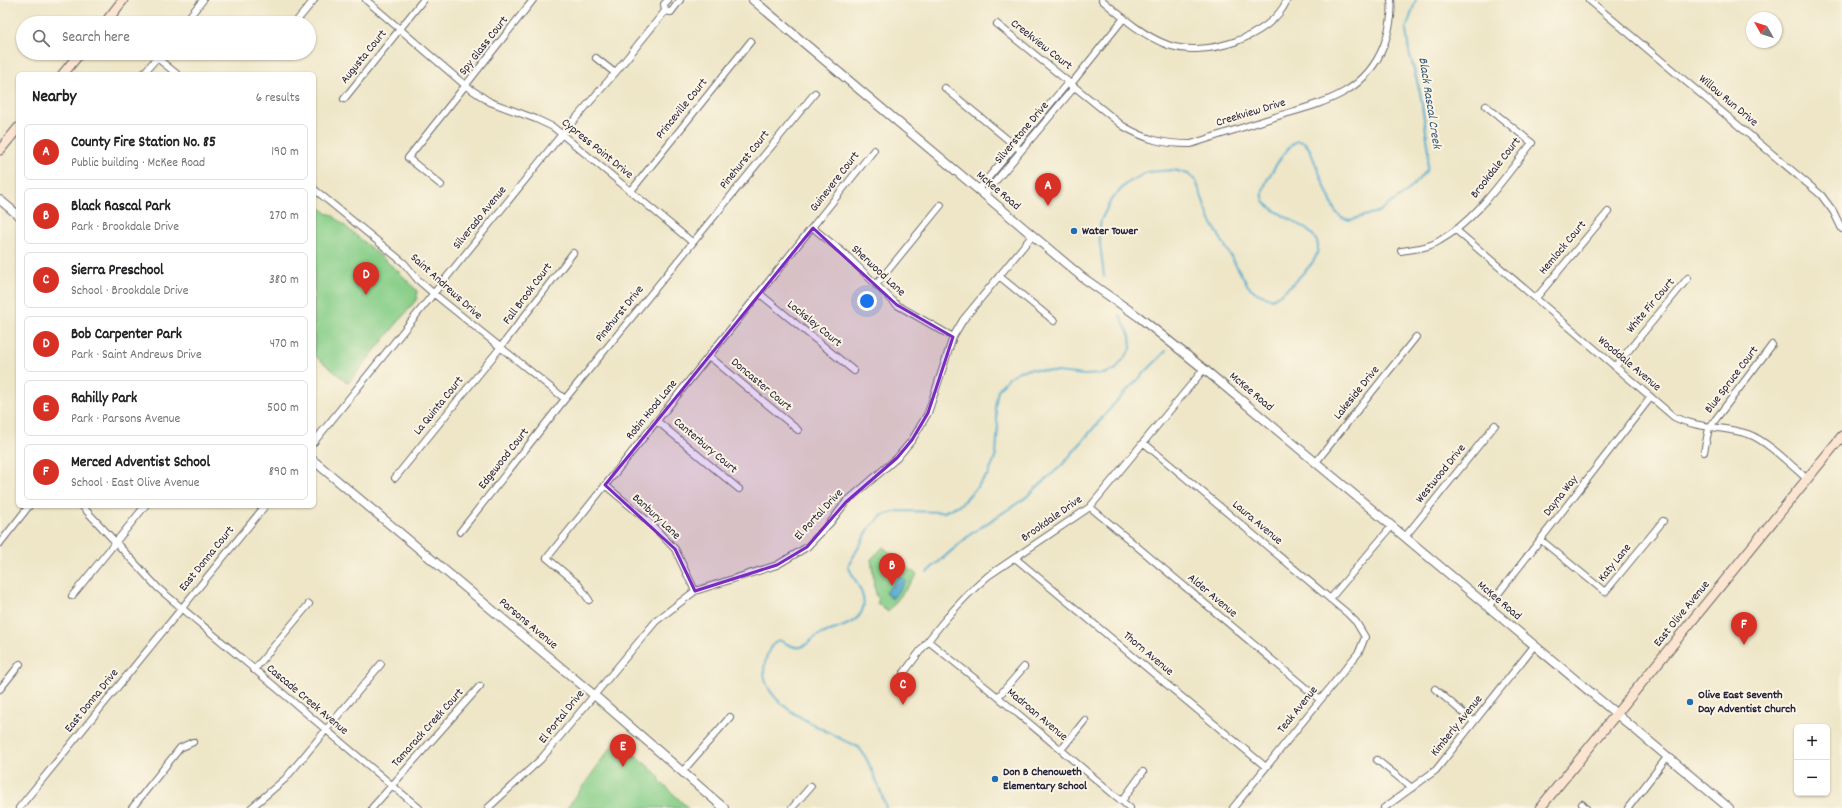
<!DOCTYPE html>
<html lang="en">
<head>
<meta charset="utf-8">
<style>
  body { margin:0; font-family:Dekko,sans-serif; background:#f2f2f2; color:#202124 }
  .controls { position:absolute; right:12px; bottom:12px; display:grid; overflow:hidden; border-radius:6px; box-shadow:0 1px 3px #0004 }
  .controls button { width:36px; height:36px; display:grid; place-items:center; padding:0; border:0; border-bottom:1px solid #e0e0e0; background:#fff; color:#202124; font:20px sans-serif }
  .compass { position:absolute; left:1746px; top:12px; width:36px; height:36px; border-radius:50%; background:#fff; box-shadow:0 1px 3px #0004; rotate:309deg }
  .you { position:absolute; left:867px; top:301px; width:14px; height:14px; margin:-10px; border:3px solid #fff; border-radius:50%; background:#1a73e8; box-shadow:0 0 0 6px #1a73e833 }
  .badge { display:grid; place-items:center; width:26px; height:26px; border-radius:50%; background:#d93025; color:#fff; font-size:13px; font-weight:700 }
  .pin { position:absolute; translate:-50% -33px; filter:drop-shadow(0 1px 2px #0008) }
  .pin::after { content:''; position:absolute; top:21px; width:14px; height:12px; background:inherit; clip-path:polygon(0 0,100% 0,50% 100%) }
  .list { margin:0; padding:0; list-style:none }
  h2 { display:flex; justify-content:space-between; align-items:center; height:52px; margin:0; padding:0 16px; font-size:17px }
  h2 small { font-size:13px; font-weight:400; color:#757577 }
  .list li { display:grid; grid-template-columns:26px 1fr auto; gap:12px; align-items:center; box-sizing:border-box; height:56px; margin:0 8px 8px; padding:0 8px; border:1px solid #e0e0e0; border-radius:6px }
  .list b { display:block; font-size:15px; white-space:nowrap }
  .list p { margin:0; font-size:13px; white-space:nowrap; color:#757577 }
  .list em { font-size:13px; font-style:normal; color:#757577 }
  .icon { flex:none; width:22px; height:22px; fill:none; stroke:currentColor; stroke-width:2; stroke-linecap:round; stroke-linejoin:round }
  .map { position:relative; flex:none; width:1842px; height:808px; overflow:hidden }
  .search { position:absolute; background:#fff; box-shadow:0 1px 3px #0004; left:16px; top:16px; width:300px; height:44px; display:flex; align-items:center; gap:10px; box-sizing:border-box; padding:0 14px; border-radius:22px; color:#757577; font-size:15px }
  .panel { position:absolute; background:#fff; box-shadow:0 1px 3px #0004; left:16px; top:72px; width:300px; height:436px; border-radius:6px }
  .map>svg:first-child { display:block }
  .green { fill:#89cf8a; stroke:#567862 }
  .water { fill:url(#water-waves); stroke:#3a6786 }
  .lines { fill:none; stroke-linecap:round; stroke-linejoin:round }
  .stream { stroke:#53acd0; stroke-width:2 }
  .minor-casing { stroke:#69676c; stroke-width:8 }
  .tertiary-casing { stroke:#69676c; stroke-width:10 }
  .secondary-casing { stroke:#69676c; stroke-width:11 }
  .minor { stroke:#fff; stroke-width:6 }
  .tertiary { stroke:#fff; stroke-width:8 }
  .secondary { stroke:#fce5d0; stroke-width:9 }
  .marked { fill:#7b2cbf; fill-opacity:0.2; stroke:#7b2cbf; stroke-width:3; stroke-linejoin:round }
  .poi-dot { fill:#1f6fb2; stroke:#fcf5e5; stroke-width:1.5 }
  .labels { text-anchor:middle; dominant-baseline:central; stroke-width:4; stroke-linejoin:round; paint-order:stroke }
  .street-label { font-size:12px; fill:#22223b; stroke:#fcf5e5 }
  .poi-label { font-size:12px; font-weight:bold; fill:#22223b; stroke:#fcf5e5; text-anchor:start }
  .water-label { font-size:13px; font-style:italic; fill:#365977; stroke:#fcf5e5 }
</style>
</head>
<body>
<div class="map">
<svg width="1842" height="808" viewBox="0 0 1842 808">
  <defs>
    <pattern id="water-waves" width="16" height="10" patternUnits="userSpaceOnUse"><rect width="16" height="10" fill="#53acd0"/><path d="M0 5q4-4 8 0t8 0" fill="none" stroke="#448caa"/></pattern>
  </defs>
  <rect width="100%" height="100%" fill="#fcf5e5"/>
  <filter id="ink" filterUnits="userSpaceOnUse"><feTurbulence type="fractalNoise" baseFrequency=".025" numOctaves="2"/><feDisplacementMap in="SourceGraphic" scale="8" xChannelSelector="R" yChannelSelector="G"/><feConvolveMatrix kernelMatrix="1 2 1 2 8 2 1 2 1" color-interpolation-filters="sRGB"/></filter>
  <filter id="wash" filterUnits="userSpaceOnUse"><feTurbulence type="fractalNoise" baseFrequency=".012" numOctaves="4" result="noise"/><feDisplacementMap in="SourceGraphic" scale="16" xChannelSelector="R" yChannelSelector="G"/><feGaussianBlur stdDeviation="0.9" result="paint"/><feColorMatrix in="noise" values="0 0 0 0 0 0 0 0 0 0 0 0 0 0 0 0 0 1.4 0 .05"/><feComposite in="paint" operator="in"/></filter>
  <g filter="url(#wash)">
    <rect width="100%" height="100%" fill="#eee6c7"/>
    <path class="green" d="M314,203L328,214H331L400,273L417,291V299L348,383L314,355Z
      M883,547L917,575L888,612L877,603L879,599L876,596L871,559Z
      M617,739L659,776L660,781L688,808H567Z"/>
    <path class="water" d="M899,576L906,581L892,599L885,593Z"/>
    <g class="lines">
      <path class="stream" d="M1104,277L1099,235L1101,220L1111,200L1126,184L1147,172L1174,170L1188,174L1196,181L1210,220L1248,286L1257,293L1272,299C1286,292 1296,280 1307,269C1342,232 1285,223 1264,202C1264,199 1262,196 1263,193C1263,182 1287,146 1297,141L1304,142L1309,148L1335,211L1342,218L1350,220L1378,212L1407,192L1427,170L1429,151L1420,92L1409,52L1406,29L1416,0
        M927,572L972,533L1024,499L1062,465L1115,403L1166,351
        M886,808C882,794 868,756 858,747C853,744 846,742 841,739C814,724 756,702 765,663C767,653 769,647 778,640C786,642 792,649 801,647C807,645 812,639 817,636C831,629 859,626 863,608C867,595 853,578 848,566L870,527L883,515L899,511L944,512L961,504L977,487L989,473L996,455L998,426L995,407L998,390L1008,378L1019,371L1030,369L1084,375L1103,374L1115,370L1131,349L1130,336L1120,316"/>
    </g>
  </g>
  <g filter="url(#ink)">
    <g class="lines">
      <g class="minor-casing">
        <path id="minor" d="M366,0L466,86L490,102L536,119L553,127L692,242
          M1102,0C1122,17 1143,36 1168,45C1204,58 1271,38 1287,0
          M1589,0L1821,195L1833,211L1842,229
          M665,11L671,12L680,0
          M184,23L203,0
          M295,23L314,0
          M997,24L1123,126C1147,140 1163,144 1191,144C1219,135 1247,126 1275,117C1321,103 1365,95 1384,45C1389,31 1393,15 1391,0
          M157,58L177,74
          M596,58L615,73
          M143,74L161,53
          M945,88L1018,148
          M344,99L423,0
          M441,185L408,158L533,0
          M314,189L404,263L418,280L433,293L565,399
          M978,190L1066,85L1072,83
          M631,191L751,41
          M984,195L1072,90V83L1124,18
          M813,228L846,255L897,305L953,337
          M1456,230L1674,417C1698,429 1724,426 1748,434C1766,440 1792,466 1807,479
          M1401,251C1414,249 1428,248 1439,241C1478,219 1504,177 1532,143L1486,106
          M999,276L1054,321
          M876,285L941,205
          M760,294L854,371
          M1536,298L1608,212
          M709,356L798,430
          M1615,367L1688,278
          M657,421L739,489
          M314,442L562,134L615,73L665,11L664,4L668,0
          M1144,443L1347,613L1356,622L1365,637L1359,652L1233,808
          M1704,452L1709,428L1772,345
          M1316,462L1416,337
          M395,478L500,348L573,253
          M605,485L649,522L675,549L695,591
          M82,506L158,588L419,808
          M1090,507L1320,700
          M460,532L565,399L815,93
          M1405,537L1495,425
          M1541,540L1605,592L1663,521
          M0,543L29,506
          M1015,558L1266,767
          M72,596L145,506
          M1330,599L1392,526
          M589,600L578,584L547,558L874,150
          M1488,607L1651,397
          M928,641L998,697L1130,808
          M254,670L309,604
          M903,674C929,639 954,605 988,576L1090,507L1204,369
          M0,689L20,664
          M1435,689L1474,722
          M998,697L1024,667
          M1061,750L1085,720
          M1377,760L1412,788
          M682,772L730,717
          M1122,801L1143,772
          M1582,804L1586,808
          M19,808L265,506
          M132,808L180,748L193,742
          M251,808L285,779L381,664
          M372,808L480,686
          M488,808L541,759L656,621L695,591L777,565L807,547L830,523L846,502L897,458L912,440L928,413L953,337L963,320L1032,236
          M792,808L811,786
          M1384,808L1436,770L1534,646
          M1628,808L1668,756"/>
      </g>
      <g class="tertiary-casing">
        <path id="tertiary" d="M753,0L1082,277L1139,317L1204,369L1729,808
          M0,200L18,215
          M314,461L594,695L724,808"/>
      </g>
      <g class="secondary-casing">
        <path id="secondary" d="M105,23L123,0
          M63,74L80,53
          M0,150L18,128
          M1540,808L1842,436"/>
      </g>
      <use href="#minor" class="minor"/>
      <use href="#tertiary" class="tertiary"/>
      <use href="#secondary" class="secondary"/>
    </g>
  </g>
  <path class="marked" d="M813,228L897,305L953,337L928,413L912,440L897,458L846,502L807,547L777,565L695,591L675,549L605,485Z"/>
  <g class="poi-dot">
    <circle cx="1074" cy="231" r="4"/>
    <circle cx="1690" cy="702" r="4"/>
    <circle cx="995" cy="779" r="4"/>
  </g>
  <g class="labels">
    <g class="street-label">
      <text transform="translate(1041 45) rotate(38)">Creekview Court</text>
      <text transform="translate(484 46) rotate(-52)">Spy Glass Court</text>
      <text transform="translate(364 57) rotate(-51)">Augusta Court</text>
      <text transform="translate(1728 101) rotate(40)">Willow Run Drive</text>
      <text transform="translate(682 109) rotate(-51)">Princeville Court</text>
      <text transform="translate(1251 113) rotate(-17)">Creekview Drive</text>
      <text transform="translate(1022 133) rotate(-50)">Silverstone Drive</text>
      <text transform="translate(597 149) rotate(39)">Cypress Point Drive</text>
      <text transform="translate(745 160) rotate(-51)">Pinehurst Court</text>
      <text transform="translate(1496 168) rotate(-52)">Brookdale Court</text>
      <text transform="translate(835 182) rotate(-52)">Guinevere Court</text>
      <text transform="translate(998 191) rotate(40)">McKee Road</text>
      <text transform="translate(480 218) rotate(-51)">Silverado Avenue</text>
      <text transform="translate(1563 248) rotate(-50)">Hemlock Court</text>
      <text transform="translate(878 271) rotate(43)">Sherwood Lane</text>
      <text transform="translate(446 287) rotate(42)">Saint Andrews Drive</text>
      <text transform="translate(528 294) rotate(-53)">Fall Brook Court</text>
      <text transform="translate(1651 306) rotate(-50)">White Fir Court</text>
      <text transform="translate(620 314) rotate(-51)">Pinehurst Drive</text>
      <text transform="translate(814 324) rotate(39)">Locksley Court</text>
      <text transform="translate(1629 364) rotate(40)">Wooddale Avenue</text>
      <text transform="translate(1732 380) rotate(-53)">Blue Spruce Court</text>
      <text transform="translate(761 385) rotate(40)">Doncaster Court</text>
      <text transform="translate(1251 392) rotate(40)">McKee Road</text>
      <text transform="translate(1357 393) rotate(-51)">Lakeside Drive</text>
      <text transform="translate(439 406) rotate(-51)">La Quinta Court</text>
      <text transform="translate(652 410) rotate(-51)">Robin Hood Lane</text>
      <text transform="translate(705 446) rotate(40)">Canterbury Court</text>
      <text transform="translate(504 459) rotate(-52)">Edgewood Court</text>
      <text transform="translate(1441 474) rotate(-51)">Westwood Drive</text>
      <text transform="translate(1561 496) rotate(-52)">Dayna Way</text>
      <text transform="translate(819 515) rotate(-47)">El Portal Drive</text>
      <text transform="translate(656 517) rotate(43)">Banbury Lane</text>
      <text transform="translate(1052 519) rotate(-35)">Brookdale Drive</text>
      <text transform="translate(1257 523) rotate(40)">Laura Avenue</text>
      <text transform="translate(207 559) rotate(-51)">East Donna Court</text>
      <text transform="translate(1615 563) rotate(-51)">Katy Lane</text>
      <text transform="translate(1212 596) rotate(40)">Alder Avenue</text>
      <text transform="translate(1499 601) rotate(40)">McKee Road</text>
      <text transform="translate(1682 614) rotate(-51)">East Olive Avenue</text>
      <text transform="translate(528 624) rotate(40)">Parsons Avenue</text>
      <text transform="translate(1148 654) rotate(40)">Thorn Avenue</text>
      <text transform="translate(307 700) rotate(40)">Cascade Creek Avenue</text>
      <text transform="translate(92 701) rotate(-51)">East Donna Drive</text>
      <text transform="translate(1298 710) rotate(-51)">Teak Avenue</text>
      <text transform="translate(1037 715) rotate(40)">Madroan Avenue</text>
      <text transform="translate(562 717) rotate(-51)">El Portal Drive</text>
      <text transform="translate(1457 726) rotate(-51)">Kimberly Avenue</text>
      <text transform="translate(428 728) rotate(-48)">Tamarack Creek Court</text>
    </g>
    <g class="poi-label">
      <text x="1082" y="231">Water Tower</text>
      <text x="1698" y="695">Olive East Seventh<tspan x="1698" dy="14">Day Adventist Church</tspan></text>
      <text x="1003" y="772">Don B Chenoweth<tspan x="1003" dy="14">Elementary School</tspan></text>
    </g>
    <g class="water-label">
      <text transform="translate(1429 103) rotate(81)">Black Rascal Creek</text>
    </g>
  </g>
</svg>
<div class="controls">
<button>+</button>
<button>−</button>
</div>
<svg class="compass" viewBox="-18 -18 36 36"><path d="M0-13l5 13h-10z" fill="#e53935"/><path d="M0 13l5-13h-10z" fill="#757577"/></svg>
<div class="you"></div>
<div class="pin badge" style="left:1048px;top:206px">A</div>
<div class="pin badge" style="left:892px;top:586px">B</div>
<div class="pin badge" style="left:903px;top:705px">C</div>
<div class="pin badge" style="left:366px;top:295px">D</div>
<div class="pin badge" style="left:623px;top:767px">E</div>
<div class="pin badge" style="left:1744px;top:645px">F</div>
<div class="search"><svg class="icon" aria-label="search" viewBox="0 0 24 24"><circle cx="10" cy="10" r="6"/><path d="M15 15l6 6"/></svg>Search here</div>
<section class="panel">
<h2>Nearby<small>6 results</small></h2>
<ul class="list">
<li><span class="badge">A</span><div><b>County Fire Station No. 85</b><p>Public building · McKee Road</p></div><em>190 m</em></li>
<li><span class="badge">B</span><div><b>Black Rascal Park</b><p>Park · Brookdale Drive</p></div><em>270 m</em></li>
<li><span class="badge">C</span><div><b>Sierra Preschool</b><p>School · Brookdale Drive</p></div><em>380 m</em></li>
<li><span class="badge">D</span><div><b>Bob Carpenter Park</b><p>Park · Saint Andrews Drive</p></div><em>470 m</em></li>
<li><span class="badge">E</span><div><b>Rahilly Park</b><p>Park · Parsons Avenue</p></div><em>500 m</em></li>
<li><span class="badge">F</span><div><b>Merced Adventist School</b><p>School · East Olive Avenue</p></div><em>890 m</em></li>
</ul>
</section>
</div>
</body>
</html>
